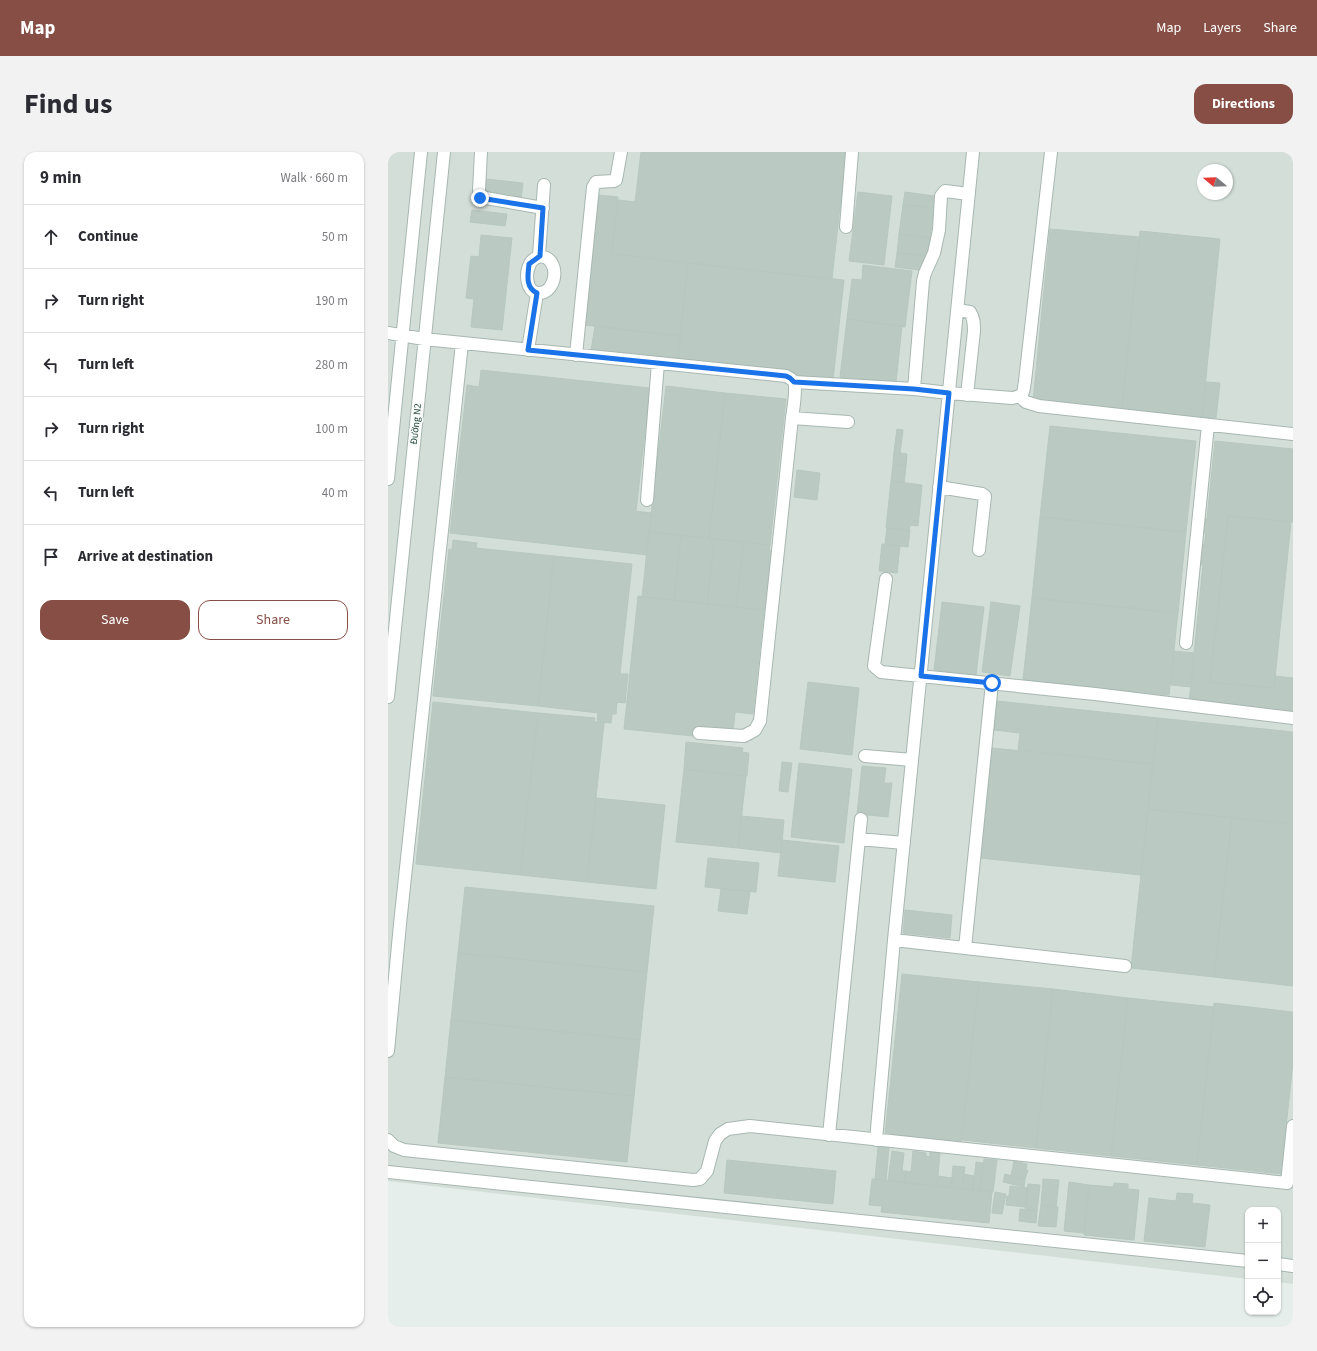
<!DOCTYPE html>
<html lang="en">
<head>
<meta charset="utf-8">
<style>
  body { margin:0; font-family:"Source Sans 3",sans-serif; background:#f2f2f3; color:#2b2b33 }
  .controls { position:absolute; right:12px; bottom:12px; display:grid; overflow:hidden; border-radius:8px; box-shadow:0 1px 3px #0004 }
  .controls button { width:36px; height:36px; display:grid; place-items:center; padding:0; border:0; border-bottom:1px solid #e1e1e2; background:#fff; color:#2b2b33; font:20px sans-serif }
  .compass { position:absolute; left:809px; top:12px; width:36px; height:36px; border-radius:50%; background:#fff; box-shadow:0 1px 3px #0004; rotate:289deg }
  .stop { position:absolute; width:12px; height:12px; margin:-9px; border:3px solid #1a73e8; border-radius:50%; background:#fff }
  .stop.end { background:#1a73e8; border-color:#fff; box-shadow:0 1px 4px #0008 }
  .list { margin:0; padding:0; list-style:none }
  h2 { display:flex; justify-content:space-between; align-items:center; height:52px; margin:0; padding:0 16px; font-size:17px }
  h2 small { font-size:13px; font-weight:400; color:#7c7c81 }
  .list li { display:grid; grid-template-columns:26px 1fr auto; gap:12px; align-items:center; box-sizing:border-box; height:64px; padding:0 16px; border-top:1px solid #e1e1e2 }
  .list b { display:block; font-size:15px; white-space:nowrap }
  .list em { font-size:13px; font-style:normal; color:#7c7c81 }
  .actions { display:flex; gap:8px; padding:12px 16px }
  .actions a { flex:1; padding:9px 0; border:1px solid #864e45; border-radius:12px; text-align:center; font-size:14px; color:#864e45 }
  .actions .main { background:#864e45; color:#fff }
  .icon { flex:none; width:22px; height:22px; fill:none; stroke:currentColor; stroke-width:2; stroke-linecap:round; stroke-linejoin:round }
  .map { position:relative; flex:none; width:905px; height:1175px; overflow:hidden; border-radius:12px }
  header { display:flex; align-items:center; gap:24px; box-sizing:border-box; height:56px; padding:0 20px; background:#864e45; color:#fff }
  header strong { font-size:19px }
  nav { display:flex; gap:22px; margin-inline-start:auto; font-size:14px }
  .intro { display:flex; align-items:center; justify-content:space-between; box-sizing:border-box; height:96px; padding:0 24px }
  h1 { margin:0; font-size:28px }
  .button { padding:10px 18px; border-radius:12px; background:#864e45; color:#fff; font-size:14px; font-weight:700 }
  main { display:flex; gap:24px; padding:0 24px }
  aside { flex:1; background:#fff; border-radius:12px; box-shadow:0 1px 3px #0004 }
  .map>svg:first-child { display:block }
  .built { fill:#d3ded8; fill-rule:evenodd }
  .building { fill:#bac9c2; stroke:#b7c8c0 }
  .lines { fill:none; stroke-linecap:round; stroke-linejoin:round }
  .minor-casing { stroke:#a7b7b1; stroke-width:14 }
  .minor { stroke:#fff; stroke-width:12 }
  .route { stroke:#1a73e8; stroke-width:5 }
  .labels { text-anchor:middle; dominant-baseline:central; stroke-width:3.5; stroke-linejoin:round; paint-order:stroke }
  .street-label { font-size:10px; fill:#234137; stroke:#f6faf8 }
</style>
</head>
<body>
<header>
<strong>Map</strong>
<nav><a>Map</a><a>Layers</a><a>Share</a></nav>
</header>
<div class="intro"><h1>Find us</h1><a class="button">Directions</a></div>
<main>
<aside>
<h2>9 min<small>Walk · 660 m</small></h2>
<ul class="list">
<li><svg class="icon" aria-label="ahead" viewBox="0 0 24 24"><path d="M12 20V5M6 11l6-6 6 6"/></svg><div><b>Continue</b></div><em>50 m</em></li>
<li><svg class="icon" aria-label="right" viewBox="0 0 24 24"><path d="M7 20v-9h11M14 6l5 5-5 5"/></svg><div><b>Turn right</b></div><em>190 m</em></li>
<li><svg class="icon" aria-label="left" viewBox="0 0 24 24"><path d="M17 20v-9H6M10 6l-5 5 5 5"/></svg><div><b>Turn left</b></div><em>280 m</em></li>
<li><svg class="icon" aria-label="right" viewBox="0 0 24 24"><path d="M7 20v-9h11M14 6l5 5-5 5"/></svg><div><b>Turn right</b></div><em>100 m</em></li>
<li><svg class="icon" aria-label="left" viewBox="0 0 24 24"><path d="M17 20v-9H6M10 6l-5 5 5 5"/></svg><div><b>Turn left</b></div><em>40 m</em></li>
<li><svg class="icon" aria-label="arrive" viewBox="0 0 24 24"><path d="M6 21V4h12l-3 4 3 4H6"/></svg><div><b>Arrive at destination</b></div></li>
</ul>
<div class="actions"><a class="main">Save</a><a>Share</a></div>
</aside>
<div class="map">
<svg width="905" height="1175" viewBox="0 0 905 1175">
  <rect width="100%" height="100%" fill="#e5eeea"/>
  <path class="built" d="M0,0H905V1132L890,1130V1058H860V1127L0,1029ZM815,18H839V42H815Z"/>
  <path class="building" d="M253,0H458L444,127L224,102L230,48L247,50Z
    M98,27L135,31L133,48L96,44Z
    M470,40L504,44L496,113L461,109Z
    M517,40L547,44L546,56L515,53Z
    M211,43L230,45L224,102L300,111L292,184L196,173Z
    M515,53L546,56L542,86L511,82Z
    M84,58L119,62L117,74L82,70Z
    M662,77L751,85L734,257L645,249Z
    M752,79L832,87L814,265L734,257Z
    M511,82L542,86L540,104L509,101Z
    M93,83L124,86L114,178L83,175L86,147L78,146L83,104L91,105Z
    M509,101L540,104L538,119L507,115Z
    M300,111L456,128L445,228L290,207Z
    M475,113L524,119L517,175L459,167L464,127L474,128Z
    M459,167L514,174L508,230L452,225Z
    M207,174L292,184L290,207L203,199Z
    M93,218L262,236L248,359L263,361L259,403L62,381L79,233L91,235Z
    M818,230L832,231L828,266L814,265Z
    M278,234L337,241L321,386L261,380Z
    M337,241L398,247L382,393L321,386Z
    M662,274L808,289L798,380L652,365Z
    M509,277L515,278L512,301L506,300Z
    M827,289L905,297V370L840,364L822,530L886,536L887,524L905,526V562L801,551L815,413H809L811,392L816,393L818,381H815L817,367H819Z
    M506,300L519,302L518,314L505,312Z
    M505,312L518,314L516,331L503,329Z
    M409,318L432,321L429,348L406,345Z
    M503,329L534,333L530,374L522,373L521,378L498,376Z
    M840,364L903,370L886,536L822,530Z
    M652,365L798,380L790,461L644,446Z
    M499,376L522,378L520,395L497,392Z
    M261,380L293,383L286,448L254,445Z
    M293,383L324,387L323,391H326L319,452L286,448Z
    M324,387L356,390L348,455L319,452L326,391H323Z
    M65,388L89,391L88,396L166,404L150,554L45,544L61,397L64,398Z
    M356,390L382,393L381,399H384L378,458L348,455Z
    M494,392L512,394L509,421L491,419Z
    M166,404L244,412L232,522H240L237,551L229,550L228,562H224L223,571L209,570L210,561L150,554Z
    M250,444L376,458L365,562L347,560L345,582L306,578L305,584L236,577Z
    M644,446L790,461L781,543L635,528Z
    M554,450L596,455L588,523L546,518Z
    M603,450L632,454L622,524L594,520Z
    M786,499L806,501L803,535L783,533Z
    M420,530L471,536L464,603L412,597Z
    M609,549L770,566L765,612L630,598L632,581L606,578Z
    M45,550L150,561L132,723L28,712Z
    M150,561L207,566L206,570L216,571L199,730L132,723Z
    M770,566L905,580V672L760,657Z
    M298,590L355,596L354,600L361,601L359,624L296,617Z
    M604,596L765,612L753,723L592,706Z
    M394,610L404,611L400,640L391,639Z
    M411,611L464,617L456,691L403,685Z
    M474,614L498,616L496,631H504L500,665L469,662Z
    M296,617L358,624L350,696L288,690Z
    M208,646L277,653L268,737L199,730Z
    M760,657L844,666L826,825L743,816Z
    M353,664L396,668L393,701L350,696Z
    M844,666L905,672V834L826,825Z
    M394,688L451,694L447,730L390,724Z
    M320,706L371,711L368,740L317,735Z
    M77,735L266,754L259,820L70,801Z
    M333,737L362,739L359,762L330,759Z
    M517,758L564,763L562,786L515,781Z
    M70,801L259,820L252,888L63,868Z
    M514,822L591,830L573,990L497,982Z
    M591,830L665,837L648,996L574,988Z
    M665,837L740,846L723,1004L648,996Z
    M740,846L826,855L809,1013L723,1004Z
    M826,851L905,860V910L893,1022L809,1013Z
    M63,868L252,888L246,944L57,925Z
    M57,925L246,944L239,1010L50,991Z
    M490,995L501,996L498,1029L487,1027Z
    M504,999L516,1001L514,1019H518L517,1031L500,1029Z
    M525,999L538,1001V1004L542,1005V1000L552,1001L549,1034L517,1031L518,1019L523,1020Z
    M596,1007L609,1008L605,1040L592,1038Z
    M339,1008L448,1019L445,1052L336,1041Z
    M626,1009L639,1012L638,1018H640L637,1027L623,1024Z
    M588,1010L595,1011L592,1038H585Z
    M565,1014L577,1015L574,1036L563,1035Z
    M576,1022L586,1024L585,1038L574,1036Z
    M617,1022L637,1027L636,1035L615,1030Z
    M550,1024L564,1026L563,1035L549,1034Z
    M484,1027L604,1040L601,1071L493,1060L494,1054L481,1053Z
    M655,1027L671,1028L668,1055L653,1053Z
    M681,1030L701,1033L696,1081L676,1079Z
    M726,1031L740,1032V1037L751,1038L746,1088L696,1083L701,1033L725,1035Z
    M640,1032L652,1033L649,1059L637,1058Z
    M622,1034L640,1036L637,1055L618,1053L619,1044H621Z
    M607,1040L618,1042L614,1062L604,1061Z
    M789,1041L805,1042L804,1051L822,1053L817,1095L756,1089L761,1046L788,1049Z
    M653,1053L670,1055L668,1075L650,1074Z
    M632,1057L649,1059L648,1071L631,1069Z"/>
  <g class="lines">
    <g class="minor-casing">
      <path id="minor" d="M93,0L91,38L92,45L155,56
        M458,75L464,0
        M151,104C155,105 158,105 160,107C172,116 166,142 150,141C138,140 137,121 142,112C143,108 148,106 151,104Z
        M151,104L156,33
        M569,158L582,160C586,166 586,172 586,179L579,243
        M0,181L36,187L398,224C400,225 404,227 406,230C409,237 405,258 404,266L372,569L367,578L356,584L311,581
        M140,198L149,141
        M188,203L205,35L208,30L226,29L228,28L233,0
        M406,230L526,237L561,241L624,246C637,244 635,240 637,229L663,0
        M526,237L535,129L537,121L546,101L551,78L553,44L557,39L581,42
        M632,245L638,250L651,254L905,282
        M404,266L460,270
        M0,327L33,0
        M551,335L594,342L597,344L591,398
        M259,348L270,211
        M498,427L486,514L493,520L707,542L905,566
        M798,491L820,273
        M0,545L56,0
        M477,604L524,608
        M471,687L516,691
        M506,788L737,814
        M577,796L604,531
        M0,899L12,772L74,191
        M441,983L473,667
        M0,988L6,994L16,998L305,1028L312,1027L319,1019L327,989L332,982L340,977L362,974L899,1031L905,974
        M488,988L506,788L585,0
        M0,1020L860,1109
        M890,1112L905,1114"/>
    </g>
    <use href="#minor" class="minor"/>
  </g>
  <g class="lines">
    <path class="route" d="M92,46L155,56L152,104L141,112C140,123 137,135 149,141L140,198L398,224L402,226L406,230L526,237L561,241L533,524L604,531"/>
  </g>
  <g class="labels">
    <g class="street-label">
      <text transform="translate(28 272) rotate(-84)">Đường N2</text>
    </g>
  </g>
</svg>
<div class="controls">
<button>+</button>
<button>−</button>
<button><svg class="icon" aria-label="locate" viewBox="0 0 24 24"><circle cx="12" cy="12" r="6"/><path d="M12 2v4M12 18v4M2 12h4M18 12h4"/></svg></button>
</div>
<svg class="compass" viewBox="-18 -18 36 36"><path d="M0-13l5 13h-10z" fill="#e53935"/><path d="M0 13l5-13h-10z" fill="#7c7c81"/></svg>
<div class="stop" style="left:604px;top:531px"></div>
<div class="stop end" style="left:92px;top:46px"></div>
</div>
</main>
</body>
</html>
